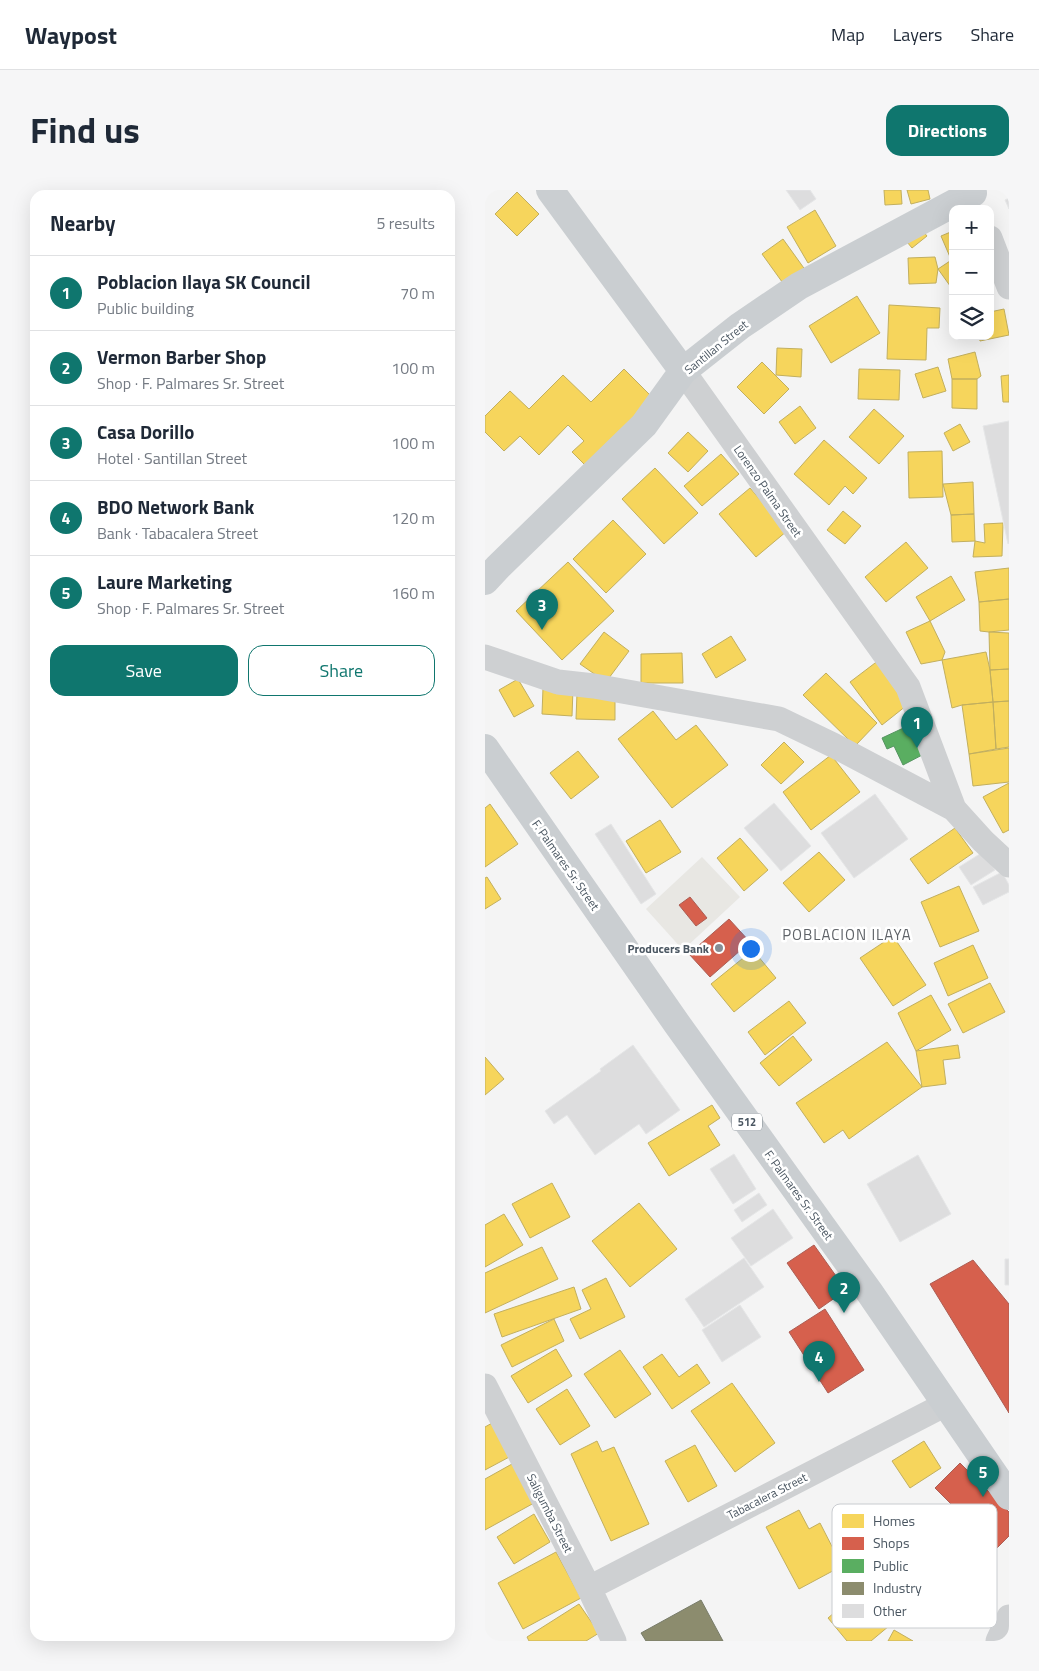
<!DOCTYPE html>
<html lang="en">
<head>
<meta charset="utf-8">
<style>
  body { margin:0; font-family:"Titillium Web",sans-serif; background:#f6f6f7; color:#1f2937 }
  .controls { position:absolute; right:15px; top:15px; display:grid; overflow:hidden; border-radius:10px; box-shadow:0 5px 20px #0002 }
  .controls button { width:45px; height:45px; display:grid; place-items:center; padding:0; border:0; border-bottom:1px solid #e0e1e3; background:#fff; color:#1f2937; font:25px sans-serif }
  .you { position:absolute; left:265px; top:758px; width:18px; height:18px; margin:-12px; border:4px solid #fff; border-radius:50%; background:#1a73e8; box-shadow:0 0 0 8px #1a73e833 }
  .badge { display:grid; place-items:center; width:32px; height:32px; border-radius:50%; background:#0f766e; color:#fff; font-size:16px; font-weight:700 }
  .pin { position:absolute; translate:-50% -41px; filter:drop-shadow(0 1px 2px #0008) }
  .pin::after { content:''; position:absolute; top:26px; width:18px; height:15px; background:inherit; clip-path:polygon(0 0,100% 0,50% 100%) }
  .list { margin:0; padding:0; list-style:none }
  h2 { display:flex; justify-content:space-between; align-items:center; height:65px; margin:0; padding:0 20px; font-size:21px }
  h2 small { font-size:16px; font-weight:400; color:#747a83 }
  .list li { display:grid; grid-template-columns:32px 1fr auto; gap:15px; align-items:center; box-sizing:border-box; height:75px; padding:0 20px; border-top:1px solid #e0e1e3 }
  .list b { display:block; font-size:19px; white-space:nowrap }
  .list p { margin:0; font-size:16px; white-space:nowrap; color:#747a83 }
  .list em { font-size:16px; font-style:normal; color:#747a83 }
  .actions { display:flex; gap:10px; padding:15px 20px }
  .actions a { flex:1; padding:11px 0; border:1px solid #0f766e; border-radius:15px; text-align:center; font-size:18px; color:#0f766e }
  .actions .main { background:#0f766e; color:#fff }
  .icon { flex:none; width:28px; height:28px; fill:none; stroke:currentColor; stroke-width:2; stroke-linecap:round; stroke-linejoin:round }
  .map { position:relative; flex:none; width:524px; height:1451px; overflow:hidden; border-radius:15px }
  header { display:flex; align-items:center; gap:30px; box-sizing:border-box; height:70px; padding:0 25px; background:#fff; border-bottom:1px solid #e0e1e3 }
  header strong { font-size:24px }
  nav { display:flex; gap:28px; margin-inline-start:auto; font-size:18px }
  .intro { display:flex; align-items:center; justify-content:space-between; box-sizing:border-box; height:120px; padding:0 30px }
  h1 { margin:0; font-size:35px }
  .button { padding:12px 22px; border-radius:15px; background:#0f766e; color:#fff; font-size:18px; font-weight:700 }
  main { display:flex; gap:30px; padding:0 30px }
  aside { flex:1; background:#fff; border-radius:15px; box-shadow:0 5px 20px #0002 }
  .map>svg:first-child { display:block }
  .commercial { fill:#e8e7e3 }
  .homes { fill:#f6d55c; stroke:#c2af5e }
  .shops { fill:#d6604d; stroke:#ac5d53 }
  .public { fill:#5aae61; stroke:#559461 }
  .industry { fill:#8c8c6e; stroke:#787c6a }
  .building { fill:#ddddde; stroke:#e5e6e7 }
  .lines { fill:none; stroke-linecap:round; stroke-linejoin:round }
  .minor { stroke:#ced0d2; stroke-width:25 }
  .major { stroke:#caced1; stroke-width:28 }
  .poi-dot { fill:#868d94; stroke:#fff; stroke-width:2 }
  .labels { text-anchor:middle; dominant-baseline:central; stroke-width:5; stroke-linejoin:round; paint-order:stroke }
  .shield { fill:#fff; stroke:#808990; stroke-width:1 }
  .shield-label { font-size:11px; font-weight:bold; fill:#4a5661 }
  .street-label { font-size:12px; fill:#4a5661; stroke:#fff }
  .poi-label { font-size:12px; font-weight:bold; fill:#4a5661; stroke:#fff; text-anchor:end }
  .quarter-label { font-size:15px; letter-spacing:1px; fill:#5f6368; stroke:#fff }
  .key { fill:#fff; stroke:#c9ccd0; stroke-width:1 }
  .key-label { font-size:14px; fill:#4a5661 }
</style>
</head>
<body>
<header>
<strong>Waypost</strong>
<nav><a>Map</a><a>Layers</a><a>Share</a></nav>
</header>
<div class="intro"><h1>Find us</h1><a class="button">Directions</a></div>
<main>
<aside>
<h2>Nearby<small>5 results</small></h2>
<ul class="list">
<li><span class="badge">1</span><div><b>Poblacion Ilaya SK Council</b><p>Public building</p></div><em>70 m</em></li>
<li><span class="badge">2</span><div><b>Vermon Barber Shop</b><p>Shop · F. Palmares Sr. Street</p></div><em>100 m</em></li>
<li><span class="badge">3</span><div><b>Casa Dorillo</b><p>Hotel · Santillan Street</p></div><em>100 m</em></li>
<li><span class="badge">4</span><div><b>BDO Network Bank</b><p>Bank · Tabacalera Street</p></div><em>120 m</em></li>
<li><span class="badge">5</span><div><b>Laure Marketing</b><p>Shop · F. Palmares Sr. Street</p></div><em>160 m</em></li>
</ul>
<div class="actions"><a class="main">Save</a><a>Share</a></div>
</aside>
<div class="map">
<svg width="524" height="1451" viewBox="0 0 524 1451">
  <rect width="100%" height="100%" fill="#f4f4f4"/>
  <path class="commercial" d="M217,667L255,707L198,760L161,719Z"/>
  <path class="homes" d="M399,0H416L417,14L400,15Z
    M422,0H443L445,9L426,14Z
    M32,2L54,24L32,46L10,24Z
    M330,20L351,56L323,73L302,37Z
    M432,34L442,46L427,58L417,46Z
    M468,41V66L465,67L456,46Z
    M298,49L321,81L300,96L277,64Z
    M450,67L453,79L451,93L424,94L423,68Z
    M468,69V100L453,79Z
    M372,106L395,143L346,173L324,136Z
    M404,115L455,118L454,138H442L441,170L402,169Z
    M519,119L524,145L495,151L494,146H505V122Z
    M292,158L317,159L316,187L291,185Z
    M490,162L496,186L492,189H467L463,169Z
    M277,172L304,199L279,224L252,197Z
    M453,177L461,201L438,208L430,184Z
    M139,179L173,213L105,280L87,262L99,251L83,235L54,265L35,246L19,261L0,242V226L25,201L44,219L78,185L106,212Z
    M374,179L415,180L414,210L373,209Z
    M524,185V212H518L516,186Z
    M467,189H492V219L467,218Z
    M315,216L331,238L310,254L294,232Z
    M389,219L419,246L394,274L364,247Z
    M475,234L485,252L468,261L459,243Z
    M203,242L223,261L203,282L183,263Z
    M339,250L382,288L368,304L360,296L344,315L309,284Z
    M457,261L458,307L424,308L423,262Z
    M236,264L254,284L217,316L199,296Z
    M170,278L213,323L179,354L137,309Z
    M488,292L489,324L466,325L458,294Z
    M265,298L302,341L271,367L234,324Z
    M358,321L376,336L360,354L342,340Z
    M489,324L490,351L467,352L466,325Z
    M128,330L161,364L121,403L88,369Z
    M518,333L517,366L488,367L490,351L500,353L499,334Z
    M421,352L443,378L401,412L380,387Z
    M83,372L129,421L77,470L31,421Z
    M524,378V409L494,412L490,382Z
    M466,386L480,410L445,431L431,407Z
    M524,409V440L504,442L495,441L494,412Z
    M445,431L460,462L457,470L436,474L421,442Z
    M119,442L144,461L121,492L95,474Z
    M504,442L524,443V479L505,480Z
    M246,446L261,470L231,488L217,464Z
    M501,462L505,480L508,512L477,515L467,518L457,470Z
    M197,463L198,493H156V464Z
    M394,470L426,512L397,535L365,492Z
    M524,479V511L508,512L505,480Z
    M341,483L392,533L370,556L318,505Z
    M33,489L49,516L29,527L14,500Z
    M58,498L88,499L87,526L57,524Z
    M92,503L130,504V530L91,529Z
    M524,511V557L511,559L508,512Z
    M508,512L511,559L484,564L477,515Z
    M168,521L191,550L211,535L243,575L187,618L133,549Z
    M299,552L319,572L296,594L276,575Z
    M524,558V592L488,596L484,564Z
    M93,561L114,587L86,609L65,583Z
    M346,565L375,602L326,640L298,602Z
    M524,593V640L518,643L498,607Z
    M5,614L33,654L0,677V618Z
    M175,630L196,662L161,683L141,651Z
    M470,638L488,663L443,694L425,669Z
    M255,648L283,680L259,701L232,668Z
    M334,662L360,690L324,722L298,693Z
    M2,687L16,709L0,719V688Z
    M474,696L494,741L455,757L436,712Z
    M408,746L441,795L408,816L375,768Z
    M488,755L503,788L463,806L449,773Z
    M268,760L291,788L249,822L226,794Z
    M505,793L520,822L478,843L463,814Z
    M446,805L466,840L431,861L413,823Z
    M304,811L321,833L280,865L263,842Z
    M308,846L327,870L294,896L275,873Z
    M402,852L437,897L364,949L358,940L339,953L311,913Z
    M473,855L475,868L458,870L461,894L437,897L431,861Z
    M0,867L19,889L0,905Z
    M227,915L235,928L223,936L235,955L184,986L163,953Z
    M67,993L85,1027L45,1048L27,1014Z
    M154,1013L192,1059L145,1097L107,1051Z
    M19,1024L38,1055L0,1077V1035Z
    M57,1057L73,1089L0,1123V1083Z
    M121,1088L140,1127L95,1149L85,1129L106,1119L97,1100Z
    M89,1097L96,1119L17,1147L9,1124Z
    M69,1129L79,1151L27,1177L16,1155Z
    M71,1159L87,1186L43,1213L26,1186Z
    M135,1160L166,1204L130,1228L99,1184Z
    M177,1164L194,1187L212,1174L225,1193L187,1219L158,1177Z
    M247,1193L290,1253L250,1282L206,1221Z
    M82,1199L105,1236L75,1255L51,1219Z
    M9,1232L28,1265L0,1280V1237Z
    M112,1251L117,1262L129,1257L164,1334L126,1351L86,1264Z
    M439,1251L456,1278L425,1298L407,1271Z
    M210,1255L232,1296L203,1312L180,1271Z
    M27,1274L49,1313L0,1340V1289Z
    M314,1320L324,1339L335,1333L357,1376L314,1399L281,1337Z
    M49,1324L65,1352L29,1374L12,1347Z
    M71,1362L96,1408L38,1439L13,1393Z
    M386,1391L416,1426L386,1451H362L343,1428Z
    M94,1414L114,1443L101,1451H44L42,1447Z
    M409,1440L428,1451H403Z"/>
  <path class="shops" d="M205,707L222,728L211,736L194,715Z
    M244,729L265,752L225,787L204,764Z
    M329,1055L361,1100L334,1119L302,1073Z
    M488,1070L524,1114V1223L445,1094Z
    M340,1119L379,1180L343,1203L304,1142Z
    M475,1273L524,1322V1346L494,1376L469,1352L487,1335L450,1298Z"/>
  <path class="public" d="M427,534L441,563L418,575L409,556L402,559L397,548Z"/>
  <path class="industry" d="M216,1410L238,1451H161L156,1443Z"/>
  <path class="building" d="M301,0H325L331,9L315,20Z
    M524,8V19L520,10Z
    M524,231V353L523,354L498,236Z
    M390,604L423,649L369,688L336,643Z
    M289,613L326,656L296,681L259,638Z
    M126,634L171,704L156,714L110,644Z
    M498,662L510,680L486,695L474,677Z
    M517,682L524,695V702L498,715L488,697Z
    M148,855L195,920L161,944L154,934L110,965L82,925L69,934L60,921L116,881L115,879Z
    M249,964L271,999L248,1014L225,979Z
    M433,965L466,1024L415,1052L382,994Z
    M274,1003L282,1015L257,1032L249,1020Z
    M288,1019L308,1048L266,1076L246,1048Z
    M259,1068L279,1097L219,1137L200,1109Z
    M520,1069H524V1095H520Z
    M255,1115L276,1147L237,1172L217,1140Z"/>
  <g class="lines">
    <path class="minor" d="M505,48L524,97
      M198,181L423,497L469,619
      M0,467L73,492L109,496L294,529L350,556L469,619L498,651L524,675
      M0,1196L104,1398L129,1451
      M104,1398L461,1214
      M513,1451L524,1427"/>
    <path class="major" d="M65,0L198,181
      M0,391L13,377L159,235L198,181L255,136L314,96L488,3
      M0,558L192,834L385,1103L524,1306"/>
  </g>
  <circle class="poi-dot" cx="234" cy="758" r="5"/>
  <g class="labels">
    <rect class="shield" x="247" y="923.5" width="30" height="17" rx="4"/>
    <g class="shield-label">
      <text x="262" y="932">512</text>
    </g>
    <g class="street-label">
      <text transform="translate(231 157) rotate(-39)">Santillan Street</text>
      <text transform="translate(283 301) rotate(55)">Lorenzo Palma Street</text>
      <text transform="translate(81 675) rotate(55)">F. Palmares Sr. Street</text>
      <text transform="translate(314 1005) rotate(54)">F. Palmares Sr. Street</text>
      <text transform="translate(282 1306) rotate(-27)">Tabacalera Street</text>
      <text transform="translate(65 1323) rotate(63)">Saligumba Street</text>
    </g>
    <g class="poi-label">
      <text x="224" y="758">Producers Bank</text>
    </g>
    <g class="quarter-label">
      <text x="362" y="744">POBLACION ILAYA</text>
    </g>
  </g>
  <rect x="347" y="1314" width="165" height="124" rx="8" class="key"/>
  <rect x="357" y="1324" width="22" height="14" fill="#f6d55c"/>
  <rect x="357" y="1347" width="22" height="13" fill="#d6604d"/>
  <rect x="357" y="1369" width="22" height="14" fill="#5aae61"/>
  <rect x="357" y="1392" width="22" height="13" fill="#8c8c6e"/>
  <rect x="357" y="1414" width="22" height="14" fill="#ddddde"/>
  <g class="key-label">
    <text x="388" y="1336">Homes</text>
    <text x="388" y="1358">Shops</text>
    <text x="388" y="1381">Public</text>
    <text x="388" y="1403">Industry</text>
    <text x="388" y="1426">Other</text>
  </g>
</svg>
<div class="controls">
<button>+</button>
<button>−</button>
<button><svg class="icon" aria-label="layers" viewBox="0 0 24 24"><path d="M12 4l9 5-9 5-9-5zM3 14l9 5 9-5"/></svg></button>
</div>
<div class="you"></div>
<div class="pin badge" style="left:432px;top:558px">1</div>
<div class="pin badge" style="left:359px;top:1123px">2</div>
<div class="pin badge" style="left:57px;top:440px">3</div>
<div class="pin badge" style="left:334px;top:1192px">4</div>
<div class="pin badge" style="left:498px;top:1307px">5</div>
</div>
</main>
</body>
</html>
